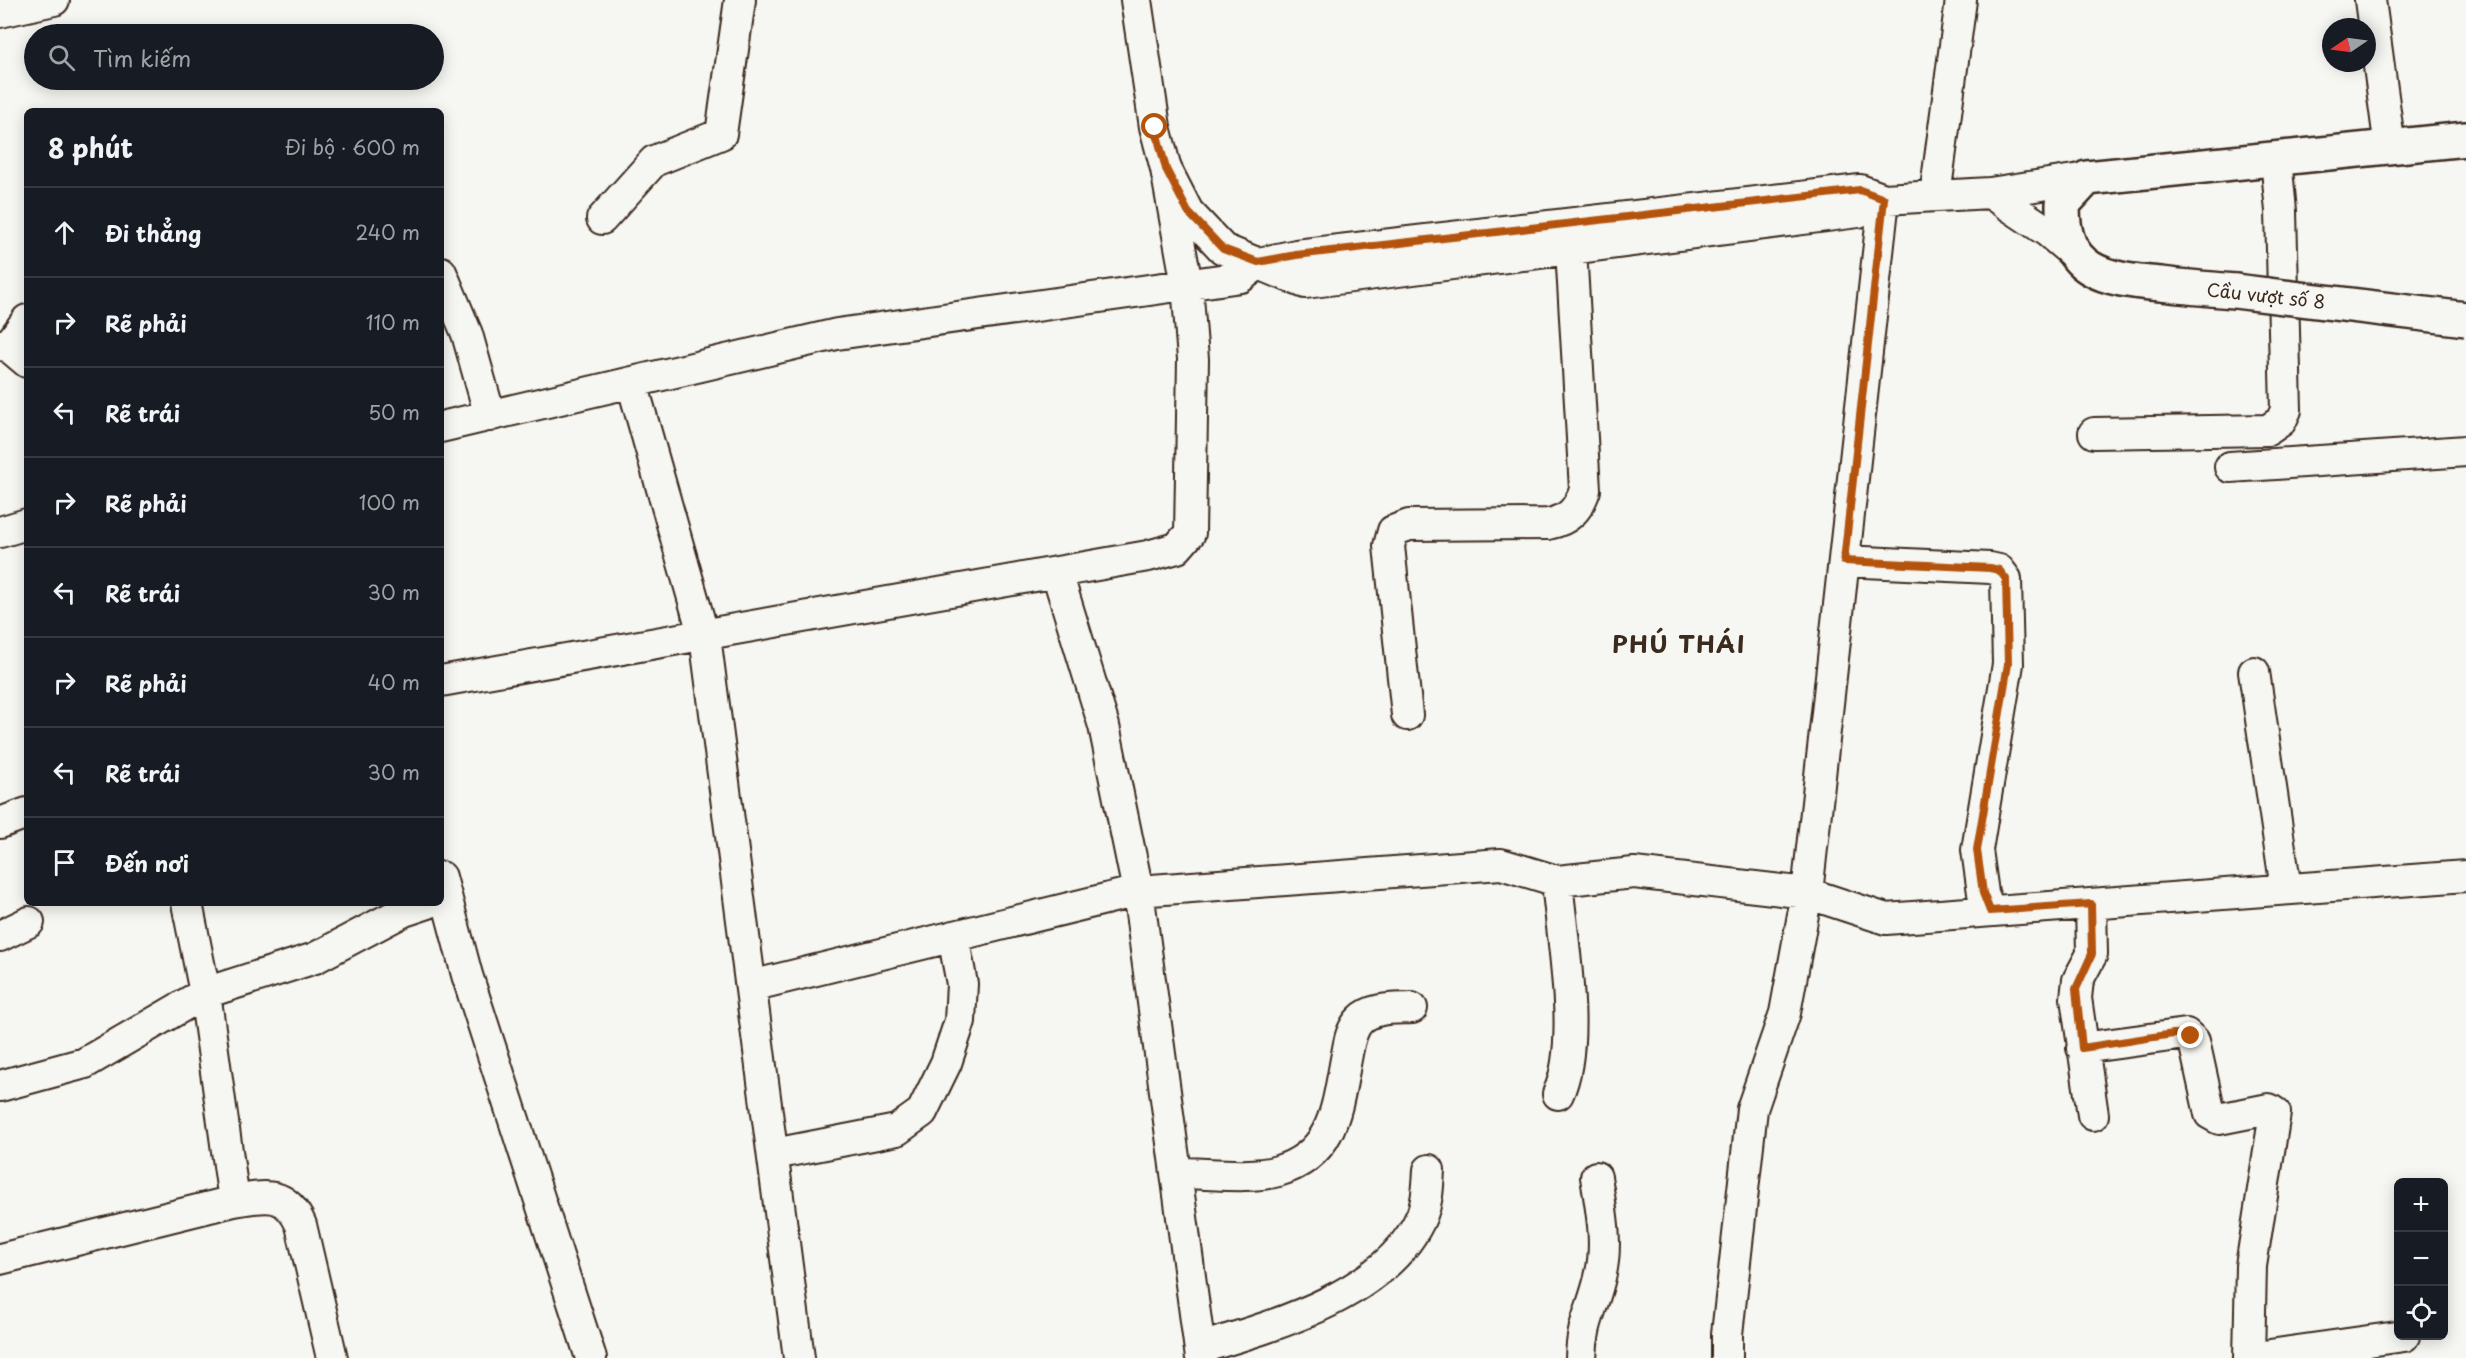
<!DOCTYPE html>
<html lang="vi">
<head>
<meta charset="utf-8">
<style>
  body { margin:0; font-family:"Playpen Sans",sans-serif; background:#20242c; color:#f1f3f6 }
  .controls { position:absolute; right:18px; bottom:18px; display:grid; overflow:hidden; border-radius:9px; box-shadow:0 3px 15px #0003 }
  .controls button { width:54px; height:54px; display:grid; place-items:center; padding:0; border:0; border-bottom:2px solid #363941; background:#171b24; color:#f1f3f6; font:30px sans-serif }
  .compass { position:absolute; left:2322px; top:18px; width:54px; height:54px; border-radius:50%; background:#171b24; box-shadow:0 3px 15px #0003; rotate:257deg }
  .stop { position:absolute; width:18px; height:18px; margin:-14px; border:4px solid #b45309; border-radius:50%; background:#fff }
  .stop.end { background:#b45309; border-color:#fff; box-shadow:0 2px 6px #0008 }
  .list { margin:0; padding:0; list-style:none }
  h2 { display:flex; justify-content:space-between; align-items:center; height:78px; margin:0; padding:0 24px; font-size:26px }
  h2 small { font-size:20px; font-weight:400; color:#9ea1a6 }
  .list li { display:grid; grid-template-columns:39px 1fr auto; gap:18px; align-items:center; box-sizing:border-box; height:90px; padding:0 24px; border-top:2px solid #363941 }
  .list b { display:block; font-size:22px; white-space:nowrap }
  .list em { font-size:20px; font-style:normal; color:#9ea1a6 }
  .icon { flex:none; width:33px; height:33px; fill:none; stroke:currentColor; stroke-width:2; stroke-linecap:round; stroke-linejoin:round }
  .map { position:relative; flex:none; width:2466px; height:1358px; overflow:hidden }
  .search { position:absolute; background:#171b24; box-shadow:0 3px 15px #0003; left:24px; top:24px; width:420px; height:66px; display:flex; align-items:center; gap:15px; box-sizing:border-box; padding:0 21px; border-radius:33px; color:#9ea1a6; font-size:22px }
  .panel { position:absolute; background:#171b24; box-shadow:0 3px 15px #0003; left:24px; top:108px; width:420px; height:798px; border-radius:9px }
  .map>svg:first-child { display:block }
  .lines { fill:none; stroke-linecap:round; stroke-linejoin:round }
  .minor-casing { stroke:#3b2a1e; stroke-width:34 }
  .major-casing { stroke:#3b2a1e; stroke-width:38 }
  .minor { stroke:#f6f6f2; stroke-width:30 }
  .major { stroke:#f6f6f2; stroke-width:33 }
  .major-bridge-casing { stroke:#3b2a1e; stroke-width:38; stroke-linecap:butt }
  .major-bridge { stroke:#f6f6f2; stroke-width:33 }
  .route { stroke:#b45309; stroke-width:8 }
  .labels { text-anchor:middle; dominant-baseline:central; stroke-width:6; stroke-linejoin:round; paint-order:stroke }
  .street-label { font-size:18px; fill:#3b2a1e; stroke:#f6f6f2 }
  .district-label { font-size:24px; font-weight:bold; letter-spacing:1.5px; fill:#3b2a1e; stroke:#f6f6f2 }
</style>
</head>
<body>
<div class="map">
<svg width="2466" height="1358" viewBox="0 0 2466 1358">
  <rect width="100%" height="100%" fill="#f6f6f2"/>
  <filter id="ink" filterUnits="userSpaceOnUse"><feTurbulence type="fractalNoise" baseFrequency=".0167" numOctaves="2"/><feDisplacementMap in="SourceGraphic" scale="12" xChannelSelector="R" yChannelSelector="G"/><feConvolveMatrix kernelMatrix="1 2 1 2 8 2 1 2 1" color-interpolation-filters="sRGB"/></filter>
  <g filter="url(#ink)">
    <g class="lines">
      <g class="minor-casing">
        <path id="minor" d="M1136,0L1155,127L1166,169L1188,212L1223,249L1305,283L1858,212L1884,199
          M2370,0L2390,148
          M0,12L54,0
          M1990,193L2048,232L2074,254
          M1935,196L1961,0
          M602,219L654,161L721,134L740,0
          M441,272L467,334L490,416
          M0,345L8,346L27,362
          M8,346L27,320
          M632,383L706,644L799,1358
          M441,427L837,334L1241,277L1259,263L1296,255L1860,190L1884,199L1990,193L2087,178
          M2094,433L2268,430L2281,421L2286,410L2281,211L2276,159
          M2230,467L2466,451
          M0,532L27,524
          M1844,561L1990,568L1999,570L2006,579L2008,664L1977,850L1983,893L1990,911
          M1057,573L1104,726L1138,891L1201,1358
          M2254,672L2286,889
          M441,681L1148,556L1177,548L1190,533L1193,359L1187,285L1166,169
          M1407,715L1389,546L1393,531L1409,525L1548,524C1569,520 1578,510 1585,490L1571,249
          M0,823L27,813
          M441,877L467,975L591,1358
          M1557,881C1562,939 1582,1043 1558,1094
          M187,903L205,993L234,1201C267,1195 286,1191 301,1225L332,1358
          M2091,904L2092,954L2078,980L2076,998L2093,1115
          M0,936L29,922
          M751,986L1138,891L1501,864L1557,881L1634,873L1807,893L1886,919L2466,876
          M2082,1048L2186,1034L2194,1041L2210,1114L2219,1119L2269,1109L2275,1113L2251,1266L2249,1358
          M0,1086L85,1063L205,993L315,958L404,911L428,903
          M774,1154L897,1130L922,1112L946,1063L960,1021L962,984L953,936
          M1178,1173C1207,1173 1251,1179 1278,1171C1336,1154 1337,1104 1347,1054C1349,1043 1351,1029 1360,1020C1373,1007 1395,1009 1412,1008
          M0,1259L234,1201
          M1200,1348C1274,1326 1389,1294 1422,1215C1428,1200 1428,1185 1429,1170
          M1581,1358C1582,1321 1594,1307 1601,1273C1608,1242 1601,1209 1596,1177
          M1727,1358V1334L1752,1109L1785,1013L1807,893L1884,199
          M2249,1358L2404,1336"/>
      </g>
      <g class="major-casing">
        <path id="major" d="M2235,291C2210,289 2186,287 2161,284C2104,279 2062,273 2063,204L2087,178L2466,139"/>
      </g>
      <use href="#minor" class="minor"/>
      <use href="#major" class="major"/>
      <g class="major-bridge-casing">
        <path id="major-bridge" d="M2235,291L2466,319"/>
      </g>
      <use href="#major-bridge" class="major-bridge"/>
    </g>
  </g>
  <g class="lines" filter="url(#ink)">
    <path class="route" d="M1155,127L1166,169L1188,212L1223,249L1258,262L1296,255L1860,190L1884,199L1844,561L1990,568L1999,570L2006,579L2008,664L1977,850L1983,893L1990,911L2091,904L2092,954L2076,989L2082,1048L2173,1034H2186L2191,1036"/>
  </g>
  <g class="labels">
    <g class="street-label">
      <text transform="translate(2266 295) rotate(6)">Cầu vượt số 8</text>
    </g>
    <g class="district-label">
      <text x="1679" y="643">PHÚ THÁI</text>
    </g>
  </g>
</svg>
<div class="controls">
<button>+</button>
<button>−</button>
<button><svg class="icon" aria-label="locate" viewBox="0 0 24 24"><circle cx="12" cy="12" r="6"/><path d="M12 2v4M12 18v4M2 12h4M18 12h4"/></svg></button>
</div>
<svg class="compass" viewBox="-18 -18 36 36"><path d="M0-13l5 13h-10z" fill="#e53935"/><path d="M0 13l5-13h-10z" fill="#9ea1a6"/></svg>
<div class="stop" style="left:1155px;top:127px"></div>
<div class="stop end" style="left:2191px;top:1036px"></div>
<div class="search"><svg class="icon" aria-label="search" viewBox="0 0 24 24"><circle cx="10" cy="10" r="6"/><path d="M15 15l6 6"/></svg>Tìm kiếm</div>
<section class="panel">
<h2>8 phút<small>Đi bộ · 600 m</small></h2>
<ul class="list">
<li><svg class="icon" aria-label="ahead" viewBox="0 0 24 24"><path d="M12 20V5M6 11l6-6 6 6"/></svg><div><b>Đi thẳng</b></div><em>240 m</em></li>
<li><svg class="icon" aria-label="right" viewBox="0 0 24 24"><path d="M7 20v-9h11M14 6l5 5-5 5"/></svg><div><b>Rẽ phải</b></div><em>110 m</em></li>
<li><svg class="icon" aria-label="left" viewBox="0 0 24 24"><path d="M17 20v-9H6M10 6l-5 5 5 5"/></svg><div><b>Rẽ trái</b></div><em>50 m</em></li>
<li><svg class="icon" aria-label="right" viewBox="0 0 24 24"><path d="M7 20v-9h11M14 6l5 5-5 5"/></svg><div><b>Rẽ phải</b></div><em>100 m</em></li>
<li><svg class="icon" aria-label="left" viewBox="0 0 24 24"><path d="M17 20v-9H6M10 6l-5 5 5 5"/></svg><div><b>Rẽ trái</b></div><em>30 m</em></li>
<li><svg class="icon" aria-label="right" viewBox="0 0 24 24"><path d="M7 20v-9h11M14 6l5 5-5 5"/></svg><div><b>Rẽ phải</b></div><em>40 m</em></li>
<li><svg class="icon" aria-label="left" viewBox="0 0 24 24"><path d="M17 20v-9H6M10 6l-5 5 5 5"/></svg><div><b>Rẽ trái</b></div><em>30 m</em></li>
<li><svg class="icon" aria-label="arrive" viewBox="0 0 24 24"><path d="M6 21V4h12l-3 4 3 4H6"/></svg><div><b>Đến nơi</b></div></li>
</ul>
</section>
</div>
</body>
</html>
